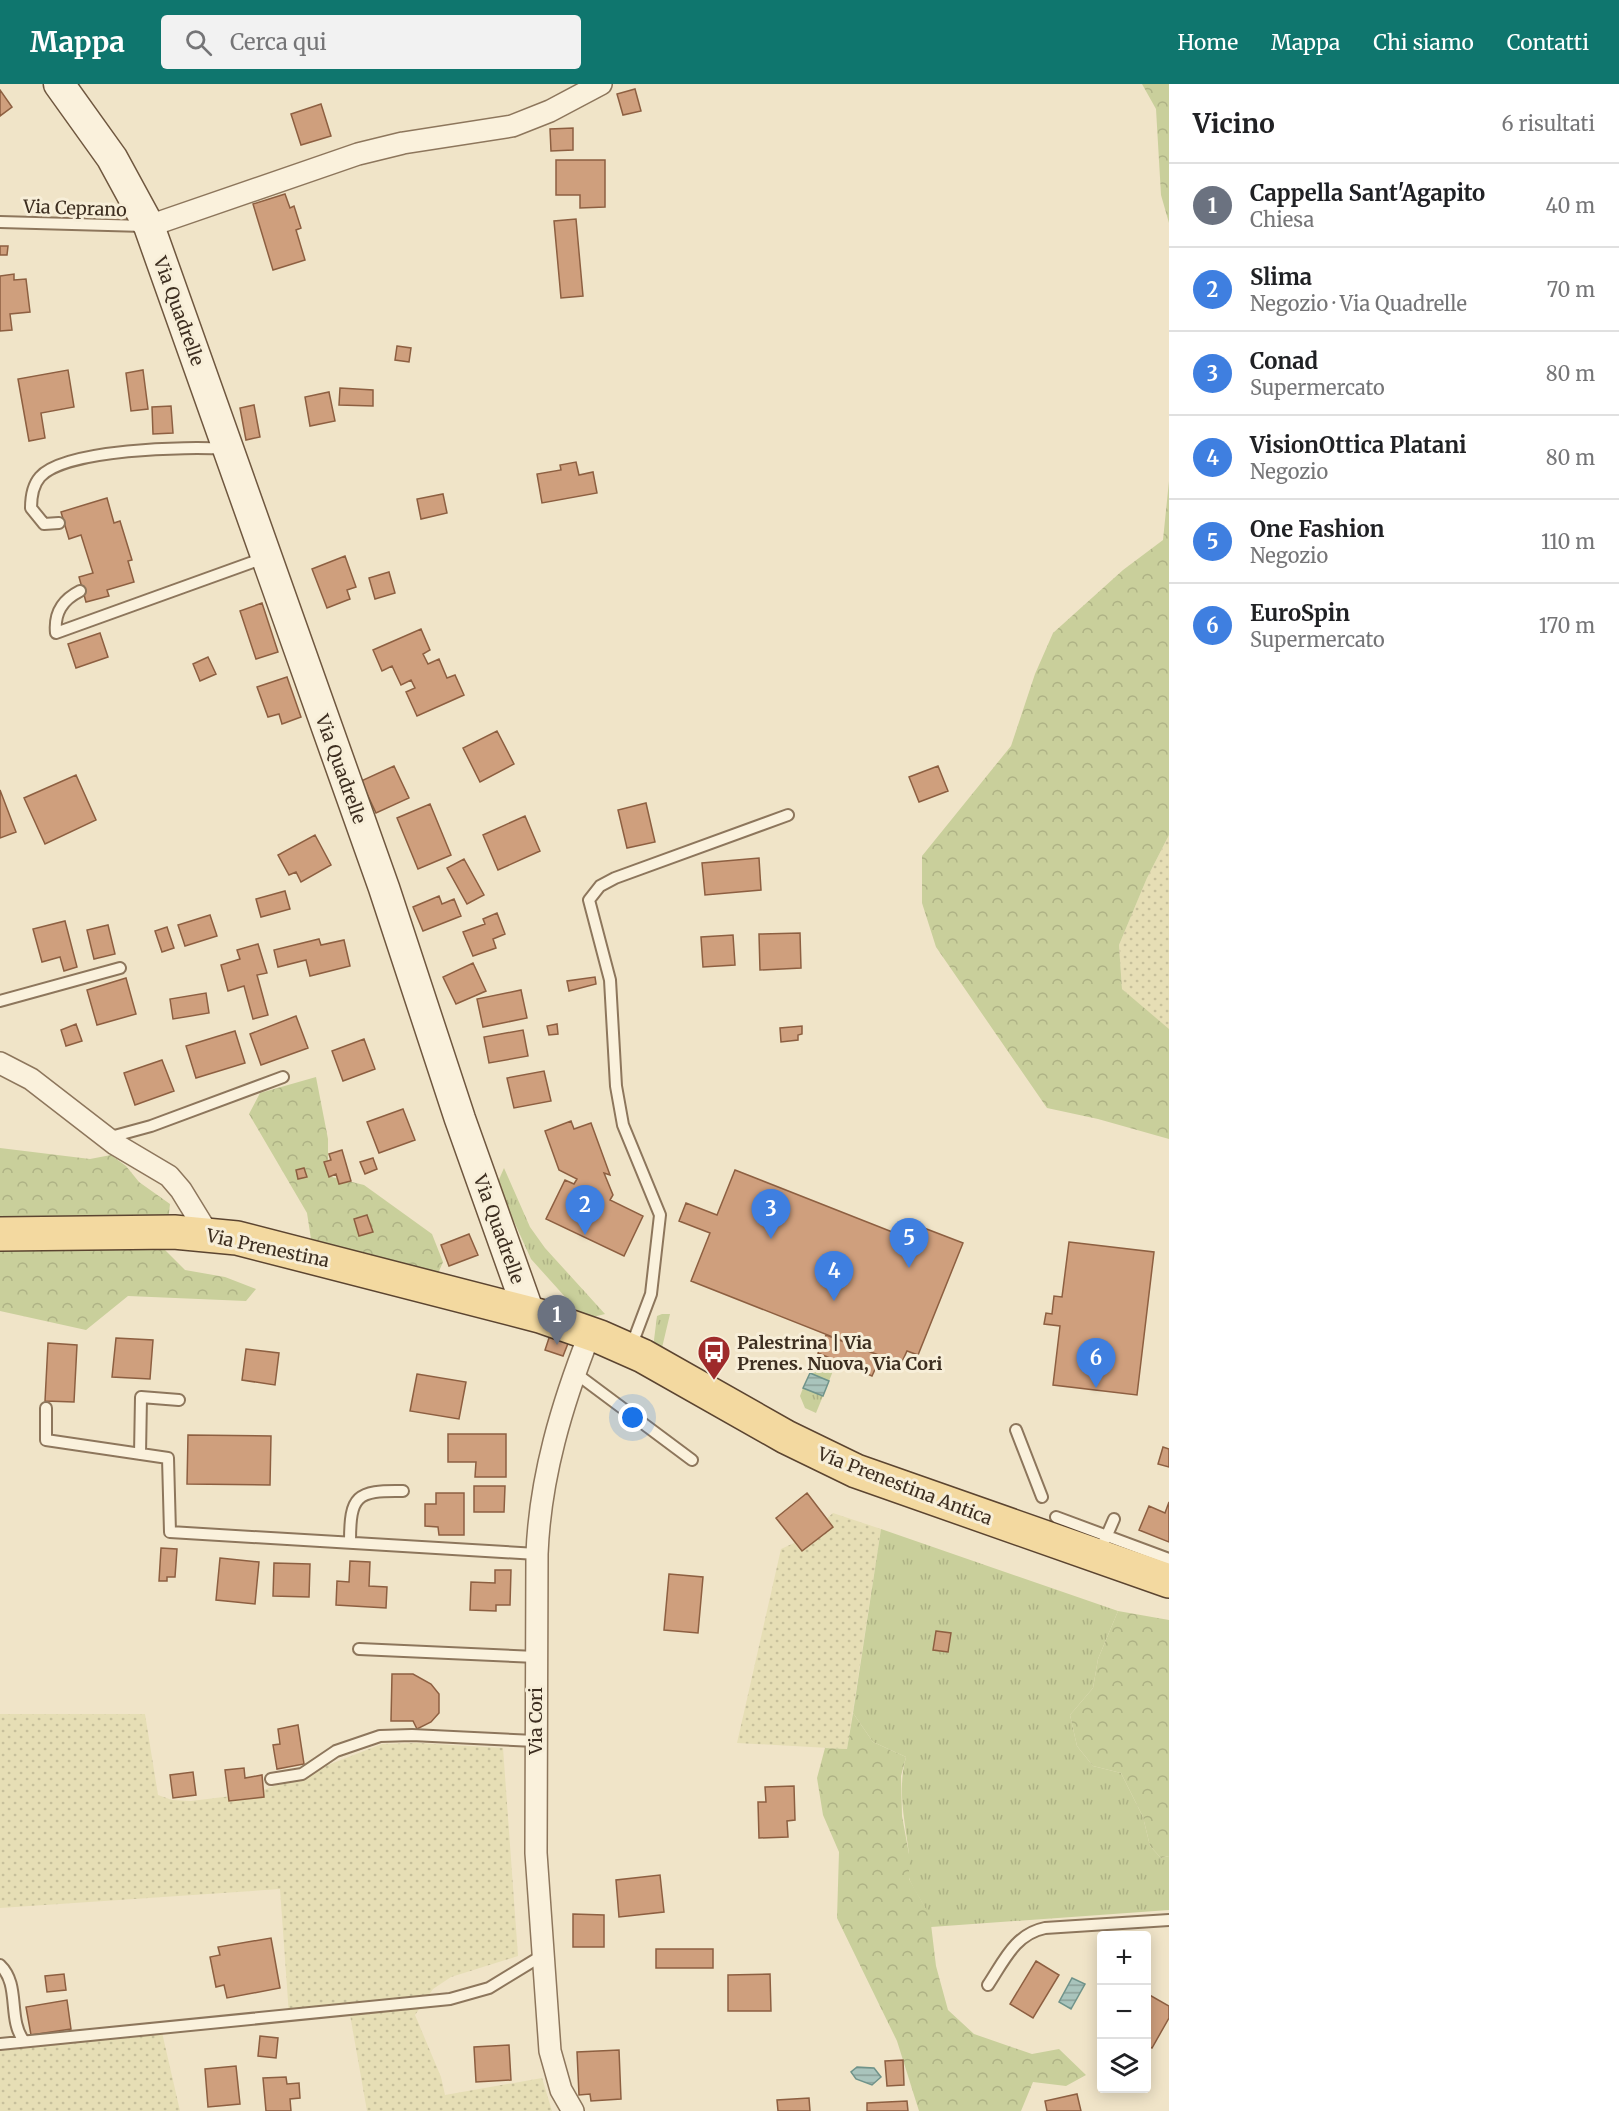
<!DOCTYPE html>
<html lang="it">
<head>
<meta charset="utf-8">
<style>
  body { margin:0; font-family:Merriweather,serif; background:#f2f2f2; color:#202124 }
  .controls { position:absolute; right:18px; bottom:18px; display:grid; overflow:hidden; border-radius:6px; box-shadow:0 3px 15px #0003 }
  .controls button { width:54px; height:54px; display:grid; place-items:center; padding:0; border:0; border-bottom:2px solid #e0e0e0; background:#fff; color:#202124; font:30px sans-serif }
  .you { position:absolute; left:633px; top:1334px; width:21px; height:21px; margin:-15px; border:4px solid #fff; border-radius:50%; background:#1a73e8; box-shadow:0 0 0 9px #1a73e833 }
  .badge { display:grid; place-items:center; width:39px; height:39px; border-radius:50%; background:#0f766e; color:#fff; font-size:20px; font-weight:700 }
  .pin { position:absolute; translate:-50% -50px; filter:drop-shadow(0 2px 3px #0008) }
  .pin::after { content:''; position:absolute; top:32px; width:21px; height:18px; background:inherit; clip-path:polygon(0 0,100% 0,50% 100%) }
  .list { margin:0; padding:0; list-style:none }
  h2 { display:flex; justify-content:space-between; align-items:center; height:78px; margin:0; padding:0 24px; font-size:26px }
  h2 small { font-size:20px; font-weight:400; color:#757577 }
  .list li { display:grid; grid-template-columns:39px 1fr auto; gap:18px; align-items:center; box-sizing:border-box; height:84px; padding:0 24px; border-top:2px solid #e0e0e0 }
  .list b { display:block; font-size:22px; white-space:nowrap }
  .list p { margin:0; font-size:20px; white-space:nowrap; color:#757577 }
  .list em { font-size:20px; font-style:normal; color:#757577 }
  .icon { flex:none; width:33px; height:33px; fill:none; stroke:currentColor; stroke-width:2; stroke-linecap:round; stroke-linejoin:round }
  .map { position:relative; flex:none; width:1169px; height:2027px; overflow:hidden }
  header { display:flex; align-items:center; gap:36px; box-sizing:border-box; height:84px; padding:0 30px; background:#0f766e; color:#fff }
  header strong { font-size:28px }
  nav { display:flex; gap:33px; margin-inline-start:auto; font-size:21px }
  .search { width:420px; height:54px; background:#f2f2f2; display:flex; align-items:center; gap:15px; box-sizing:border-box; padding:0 21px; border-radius:6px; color:#757577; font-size:22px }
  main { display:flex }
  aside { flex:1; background:#fff }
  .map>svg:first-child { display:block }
  .farmland { fill:url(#farmland-dots) }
  .grass { fill:url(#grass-tufts) }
  .forest { fill:url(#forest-crowns) }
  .water { fill:url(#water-rules); stroke:#6f938a; stroke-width:1.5 }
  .building { fill:#cf9f7d; stroke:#8d5f41; stroke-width:1.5 }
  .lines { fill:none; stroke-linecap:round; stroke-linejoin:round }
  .lane-casing { stroke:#8d765c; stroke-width:14 }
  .street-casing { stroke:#8d765c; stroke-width:24 }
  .secondary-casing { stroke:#6f573f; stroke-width:33 }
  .primary-casing { stroke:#5b4430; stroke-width:36 }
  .lane { stroke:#faf1dc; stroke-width:10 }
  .street { stroke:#faf1dc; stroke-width:21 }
  .secondary { stroke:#faf1dc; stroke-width:30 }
  .primary { stroke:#f3d9a0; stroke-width:33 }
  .labels { text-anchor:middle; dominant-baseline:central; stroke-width:6; stroke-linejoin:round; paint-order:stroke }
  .street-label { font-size:18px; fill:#3d2e20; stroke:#f7eed8 }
  .poi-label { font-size:18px; font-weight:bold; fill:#3d2e20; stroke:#f7eed8; text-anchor:start }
</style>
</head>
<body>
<header>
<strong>Mappa</strong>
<div class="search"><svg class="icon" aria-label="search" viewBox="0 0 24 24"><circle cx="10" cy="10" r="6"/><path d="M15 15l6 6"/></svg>Cerca qui</div>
<nav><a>Home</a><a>Mappa</a><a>Chi siamo</a><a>Contatti</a></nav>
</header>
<main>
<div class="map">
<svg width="1169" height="2027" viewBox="0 0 1169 2027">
  <defs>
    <pattern id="farmland-dots" width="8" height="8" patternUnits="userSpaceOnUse" patternTransform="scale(1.5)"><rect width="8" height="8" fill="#e6deb5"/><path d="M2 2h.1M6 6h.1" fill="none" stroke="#c6bf9b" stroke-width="1.8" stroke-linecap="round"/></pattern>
    <pattern id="grass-tufts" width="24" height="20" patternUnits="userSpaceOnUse" patternTransform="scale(1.5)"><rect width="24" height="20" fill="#c9cf9b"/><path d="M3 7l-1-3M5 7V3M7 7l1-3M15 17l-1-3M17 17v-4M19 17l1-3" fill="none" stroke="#aeb285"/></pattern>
    <pattern id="forest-crowns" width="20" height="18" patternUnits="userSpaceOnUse" patternTransform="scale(1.5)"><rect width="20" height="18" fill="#c9cf9b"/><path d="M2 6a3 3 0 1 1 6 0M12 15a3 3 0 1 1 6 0" fill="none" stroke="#aeb285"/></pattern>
    <pattern id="water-rules" width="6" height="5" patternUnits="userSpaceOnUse" patternTransform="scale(1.5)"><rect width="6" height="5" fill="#a9c4bc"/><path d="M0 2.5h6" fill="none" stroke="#8ba098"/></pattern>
  </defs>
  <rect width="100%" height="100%" fill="#f0e4c8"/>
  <path class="farmland" d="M1169,751V945H1168L1122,905L1119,861L1147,794Z
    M833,1429L881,1445L847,1665L737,1659L781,1465L805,1454Z
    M0,1630H145L158,1711L172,1716L191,1717L256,1709L382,1660L417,1659L503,1664L518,1872L451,1893L433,1905L415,1931L441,1993L445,2011L542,1994L552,2027H367L349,1925L289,1931L280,1805L0,1824Z
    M161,1944L180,2027H0V1960Z"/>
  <path class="grass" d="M504,1084L530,1143L545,1164L605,1230L585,1235L531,1175L497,1100Z
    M662,1230H670L661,1268L653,1264L657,1232Z
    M818,1269L837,1277L829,1297L810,1289Z
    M803,1304L823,1312L816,1329L805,1324L800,1312Z
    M881,1445L1118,1527L1098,1575L1093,1604L1070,1631L1077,1662L1093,1682L1121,1689L1143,1733L1150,1762L1161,1774L1169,1772V1826L931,1843C930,1826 917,1813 910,1797C907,1789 909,1779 909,1770C905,1736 897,1707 906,1673L873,1658L853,1629Z"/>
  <path class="forest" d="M1142,0H1169V139L1161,111L1156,25Z
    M1169,397V751L1147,794L1119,861L1122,905L1169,945V1055L1098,1035L1047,1024L936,863L922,819V772L1011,662L1035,590L1053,549L1123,486L1163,456Z
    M316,993L328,1055V1092L364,1101L432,1150L443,1178L436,1194L311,1155L307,1129L249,1030L260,1009Z
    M0,1064L90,1075L111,1071L126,1082L139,1098L170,1120L168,1138L0,1143Z
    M0,1155L161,1162L185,1186L225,1193L256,1205L246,1217L128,1212L86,1246L0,1227Z
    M1118,1527L1169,1536V1772L1161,1774L1150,1762L1143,1733L1121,1689L1093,1682L1077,1662L1070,1631L1093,1604L1098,1575Z
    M853,1629L873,1658L906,1673L901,1692L902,1732L909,1770V1795L930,1832L936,1882L948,1926L974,1950L1032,1970L1059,1965L1086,1991L1066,2002L1033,1998L1021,2027H919L897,1957L837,1834L839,1768L823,1731L817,1694L825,1664L847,1665Z"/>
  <path class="water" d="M810,1289L829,1297L823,1312L803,1304Z
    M1072,1894L1085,1900L1071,1925L1059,1918Z
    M857,1983L874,1984L881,1993L872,2001L856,1995L851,1988Z"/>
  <path class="building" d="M635,5L641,27L623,31L617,10Z
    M0,6L12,23L0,32Z
    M321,20L331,52L301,61L291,30Z
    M573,44V66L551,67L550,45Z
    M556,76H605V123L580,124V111H556Z
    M285,110L290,124L294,122L301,144L296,146L305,176L273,186L253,120Z
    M576,135L583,212L561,214L554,137Z
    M0,162H8L7,171H0Z
    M14,190V196L26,195L30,228L10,230L12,246L0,247V192Z
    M397,262L411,264L409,278L395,276Z
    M68,286L74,323L41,329L45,354L29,357L18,295Z
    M143,286L148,325L131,327L126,289Z
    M340,304L373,306V322L339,321Z
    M329,308L335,337L310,342L305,313Z
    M254,321L260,353L246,356L240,324Z
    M171,322L173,349L153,350L152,323Z
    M576,378L579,391L593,388L597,409L542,419L537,390L561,386L560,381Z
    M443,410L447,429L421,435L417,415Z
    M107,414L114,439L120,437L132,476L128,477L134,498L107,506L109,512L86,518L79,493L93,489L81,451L69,455L61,428Z
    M345,472L356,503L347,506L350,515L327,524L312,485Z
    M389,488L395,509L375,515L369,494Z
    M262,519L278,568L256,575L240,527Z
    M421,545L430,566L423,570L428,580L439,575L447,594L455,591L464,611L417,632L406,608L415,604L411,596L401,601L392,582L382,587L373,566Z
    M100,549L108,573L76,584L68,560Z
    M208,573L216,590L200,597L193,580Z
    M287,593L301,633L282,640L279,630L268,633L257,603Z
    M497,647L514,680L480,698L463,664Z
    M394,682L409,714L376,729L361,697Z
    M938,682L948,707L919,718L909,693Z
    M76,691L96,736L45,760L24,714Z
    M0,706L16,748L0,754Z
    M646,719L655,758L627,764L618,726Z
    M430,720L451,771L418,785L397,734Z
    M525,732L540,767L498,786L483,751Z
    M315,751L331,781L301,798L296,788L289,791L278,771Z
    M759,774L761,806L705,811L702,779Z
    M464,775L484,811L467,820L447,784Z
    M285,807L290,825L261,833L256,815Z
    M439,812L442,820L454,815L461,832L423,847L413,823Z
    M497,829L505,850L493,855L496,864L473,872L463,848L485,840L483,835Z
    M210,831L217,852L185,862L178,841Z
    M65,837L77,883L64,887L60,873L42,878L33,845Z
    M108,841L115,870L94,875L87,846Z
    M167,843L174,864L162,868L155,847Z
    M800,849L801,884L760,886L759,850Z
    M733,851L735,881L703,883L701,853Z
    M319,855L321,861L344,856L350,882L310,892L306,876L278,883L274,866Z
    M258,860L267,889L257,891L268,931L253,935L244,902L228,907L221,881L240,875L237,866Z
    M473,879L486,907L456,920L443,893Z
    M595,893L596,900L569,907L567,897Z
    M126,894L136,930L97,941L87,906Z
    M521,906L527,934L483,943L477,915Z
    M206,909L209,929L173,935L170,915Z
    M296,932L308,964L261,981L250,950Z
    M76,940L82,957L66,962L61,946Z
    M557,940L558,950L549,951L547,942Z
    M802,942V950L798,951V956L781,958L780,944Z
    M523,946L528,972L489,979L484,953Z
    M235,947L245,979L196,994L186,962Z
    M364,955L375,985L343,997L332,967Z
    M162,976L174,1007L135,1021L124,989Z
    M544,987L551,1017L514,1024L507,994Z
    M403,1025L415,1056L379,1069L367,1038Z
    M571,1037L574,1045L591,1039L610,1091L604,1089L613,1111L610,1116L643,1132L624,1172L546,1135L565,1096L574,1100L577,1095L559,1086L545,1047Z
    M342,1066L351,1097L339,1100L336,1090L329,1093L324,1078L331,1076L329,1070Z
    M373,1074L377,1085L365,1090L360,1078Z
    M304,1084L307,1093L298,1095L296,1086Z
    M735,1086L905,1153L911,1139L963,1159L918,1271L907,1267L901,1280L691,1197L710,1149L679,1137L686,1119L717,1131Z
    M367,1131L373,1148L359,1152L354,1135Z
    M469,1150L478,1171L449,1182L441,1161Z
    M1069,1158L1154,1168L1137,1311L1053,1301L1060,1242L1044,1240L1046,1229L1052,1230L1054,1212L1062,1213Z
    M550,1251L569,1257L563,1272L545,1266Z
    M826,1251L881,1272L872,1292L818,1269Z
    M116,1254L153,1256L150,1295L112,1293Z
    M48,1259L77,1261L74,1318L45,1317Z
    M246,1265L279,1269L275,1301L242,1296Z
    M417,1290L466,1298L459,1335L410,1327Z
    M448,1350H506V1393H475L476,1378H448Z
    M188,1351L271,1352L270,1401L187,1400Z
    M1163,1363L1169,1365V1383L1158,1380Z
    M474,1402H505L504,1428H474Z
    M436,1409H464V1451H439L438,1443L425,1442V1420H436Z
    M807,1409L833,1443L802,1467L776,1434Z
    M1169,1418V1458L1139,1446L1149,1422L1165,1429Z
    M161,1464L177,1465L175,1493H167V1497H159Z
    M220,1474L259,1478L255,1520L216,1516Z
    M350,1477L370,1478L369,1502L387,1503L386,1524L336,1521L337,1497L349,1498Z
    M274,1479L310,1480L309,1513L273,1512Z
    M495,1486H511L510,1521H496V1527L470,1526L471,1498L495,1499Z
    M669,1490L703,1493L698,1549L664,1546Z
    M936,1547L951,1549L948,1568L933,1566Z
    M392,1590H413L431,1600L439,1610V1629L431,1638L417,1645L413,1637H391Z
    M298,1641L304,1680L277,1685L273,1661L280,1660L278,1645Z
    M244,1684L245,1694L262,1691L264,1713L229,1717L225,1686Z
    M193,1688L196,1711L173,1714L170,1691Z
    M794,1702L795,1736L787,1737L788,1753L759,1754L758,1718H766L765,1703Z
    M660,1791L664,1828L619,1833L616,1796Z
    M573,1830L604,1831V1863H573Z
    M271,1854L280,1904L227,1914L224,1901L216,1903L210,1873L220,1871L218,1863Z
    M656,1865H713V1884H656Z
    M1036,1877L1059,1891L1033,1934L1010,1920Z
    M64,1890L66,1906L47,1908L45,1892Z
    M770,1890L771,1927H728V1891Z
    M1146,1909L1169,1922V1934L1152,1964L1146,1961Z
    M67,1916L71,1945L31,1951L26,1923Z
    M260,1952L278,1954L276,1974L258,1972Z
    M509,1961L511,1996L476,1998L474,1963Z
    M619,1966L621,2015L591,2017L590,2010L579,2011L577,1968Z
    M903,1976L904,2001L887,2002L885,1977Z
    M236,1982L240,2020L208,2023L205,1985Z
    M286,1993L287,2000L299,1999L300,2014L290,2015L291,2027H266L263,1994Z
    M1077,2010L1081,2027H1047L1045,2017Z
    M809,2014L810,2027H778L777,2016Z
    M907,2017L908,2027H867V2019Z"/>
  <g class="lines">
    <g class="lane-casing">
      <path id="lane" d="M0,138L144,142
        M59,439L44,440L31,424C31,414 33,401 40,393C64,365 188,362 226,365
        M80,507C62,516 54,529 56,549L264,474
        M0,917L120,884
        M107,1054L151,1042L283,993
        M631,1263L651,1210L660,1131L623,1041L616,1002L610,896L589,816L600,802L615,794L788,731
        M574,1288L692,1376
        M46,1324V1356L168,1374L170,1448L537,1470
        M1016,1346L1042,1413
        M140,1370L141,1313L179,1316
        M1056,1433L1169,1475
        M350,1458C350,1412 356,1406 403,1407
        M1104,1458L1114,1435
        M359,1565L536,1573
        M271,1695L302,1690L336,1667L380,1652L412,1651L535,1657
        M0,1881C21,1901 7,1935 24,1957
        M988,1901C1004,1877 1015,1850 1045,1844L1169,1836
        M0,1960L450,1915L489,1904L543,1871"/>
    </g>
    <g class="street-casing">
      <path id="street" d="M149,142L358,70L403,59L512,42L550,27L601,0
        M0,979L31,995L115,1060L169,1092L181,1106L208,1150
        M573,2027L561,2006L550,1967L536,1769L537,1470C540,1393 562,1320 590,1249"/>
    </g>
    <g class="secondary-casing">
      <path id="secondary" d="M59,0L112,74L149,142L384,804L460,1035L529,1229"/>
    </g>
    <g class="primary-casing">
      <path id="primary" d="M0,1150L174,1148L237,1154L540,1232L600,1253L643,1272L786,1353L856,1387L1169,1497"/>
    </g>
    <use href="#lane" class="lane"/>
    <use href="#street" class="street"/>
    <use href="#secondary" class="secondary"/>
    <use href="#primary" class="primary"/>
  </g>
  <defs>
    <g id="bus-pin" transform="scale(1.725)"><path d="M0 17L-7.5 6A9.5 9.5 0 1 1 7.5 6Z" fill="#9e2a2b" stroke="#f7eed8"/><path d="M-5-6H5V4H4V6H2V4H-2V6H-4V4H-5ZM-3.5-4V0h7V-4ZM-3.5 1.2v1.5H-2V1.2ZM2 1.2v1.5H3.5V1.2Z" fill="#fff"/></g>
  </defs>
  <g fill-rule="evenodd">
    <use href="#bus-pin" x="714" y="1268"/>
  </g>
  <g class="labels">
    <g class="street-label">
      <text transform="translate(75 124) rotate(2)">Via Ceprano</text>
      <text transform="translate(179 227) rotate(70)">Via Quadrelle</text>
      <text transform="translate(341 685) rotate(70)">Via Quadrelle</text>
      <text transform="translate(499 1145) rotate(70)">Via Quadrelle</text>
      <text transform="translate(268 1164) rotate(12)">Via Prenestina</text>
      <text transform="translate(905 1402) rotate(21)">Via Prenestina Antica</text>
      <text transform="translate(535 1637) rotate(-90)">Via Cori</text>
    </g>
    <g class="poi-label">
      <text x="737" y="1258">Palestrina | Via<tspan x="737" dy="21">Prenes. Nuova, Via Cori</tspan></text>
    </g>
  </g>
</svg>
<div class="controls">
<button>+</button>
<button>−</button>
<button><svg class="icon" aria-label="layers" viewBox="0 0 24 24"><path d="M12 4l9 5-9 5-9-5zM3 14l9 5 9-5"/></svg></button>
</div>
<div class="you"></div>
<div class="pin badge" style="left:557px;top:1261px;background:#6b7280">1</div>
<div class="pin badge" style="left:585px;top:1151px;background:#3f7fe0">2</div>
<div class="pin badge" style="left:771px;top:1155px;background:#3f7fe0">3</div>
<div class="pin badge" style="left:834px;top:1217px;background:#3f7fe0">4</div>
<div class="pin badge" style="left:909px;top:1184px;background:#3f7fe0">5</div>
<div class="pin badge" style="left:1096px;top:1304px;background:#3f7fe0">6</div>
</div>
<aside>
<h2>Vicino<small>6 risultati</small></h2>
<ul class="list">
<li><span class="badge" style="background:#6b7280">1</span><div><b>Cappella Sant'Agapito</b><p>Chiesa</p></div><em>40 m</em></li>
<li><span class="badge" style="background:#3f7fe0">2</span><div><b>Slima</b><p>Negozio · Via Quadrelle</p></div><em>70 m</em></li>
<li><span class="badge" style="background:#3f7fe0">3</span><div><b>Conad</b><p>Supermercato</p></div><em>80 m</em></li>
<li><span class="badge" style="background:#3f7fe0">4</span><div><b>VisionOttica Platani</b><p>Negozio</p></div><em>80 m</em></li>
<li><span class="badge" style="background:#3f7fe0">5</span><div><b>One Fashion</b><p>Negozio</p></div><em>110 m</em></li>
<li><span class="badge" style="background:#3f7fe0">6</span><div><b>EuroSpin</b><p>Supermercato</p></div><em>170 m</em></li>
</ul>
</aside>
</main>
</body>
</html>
